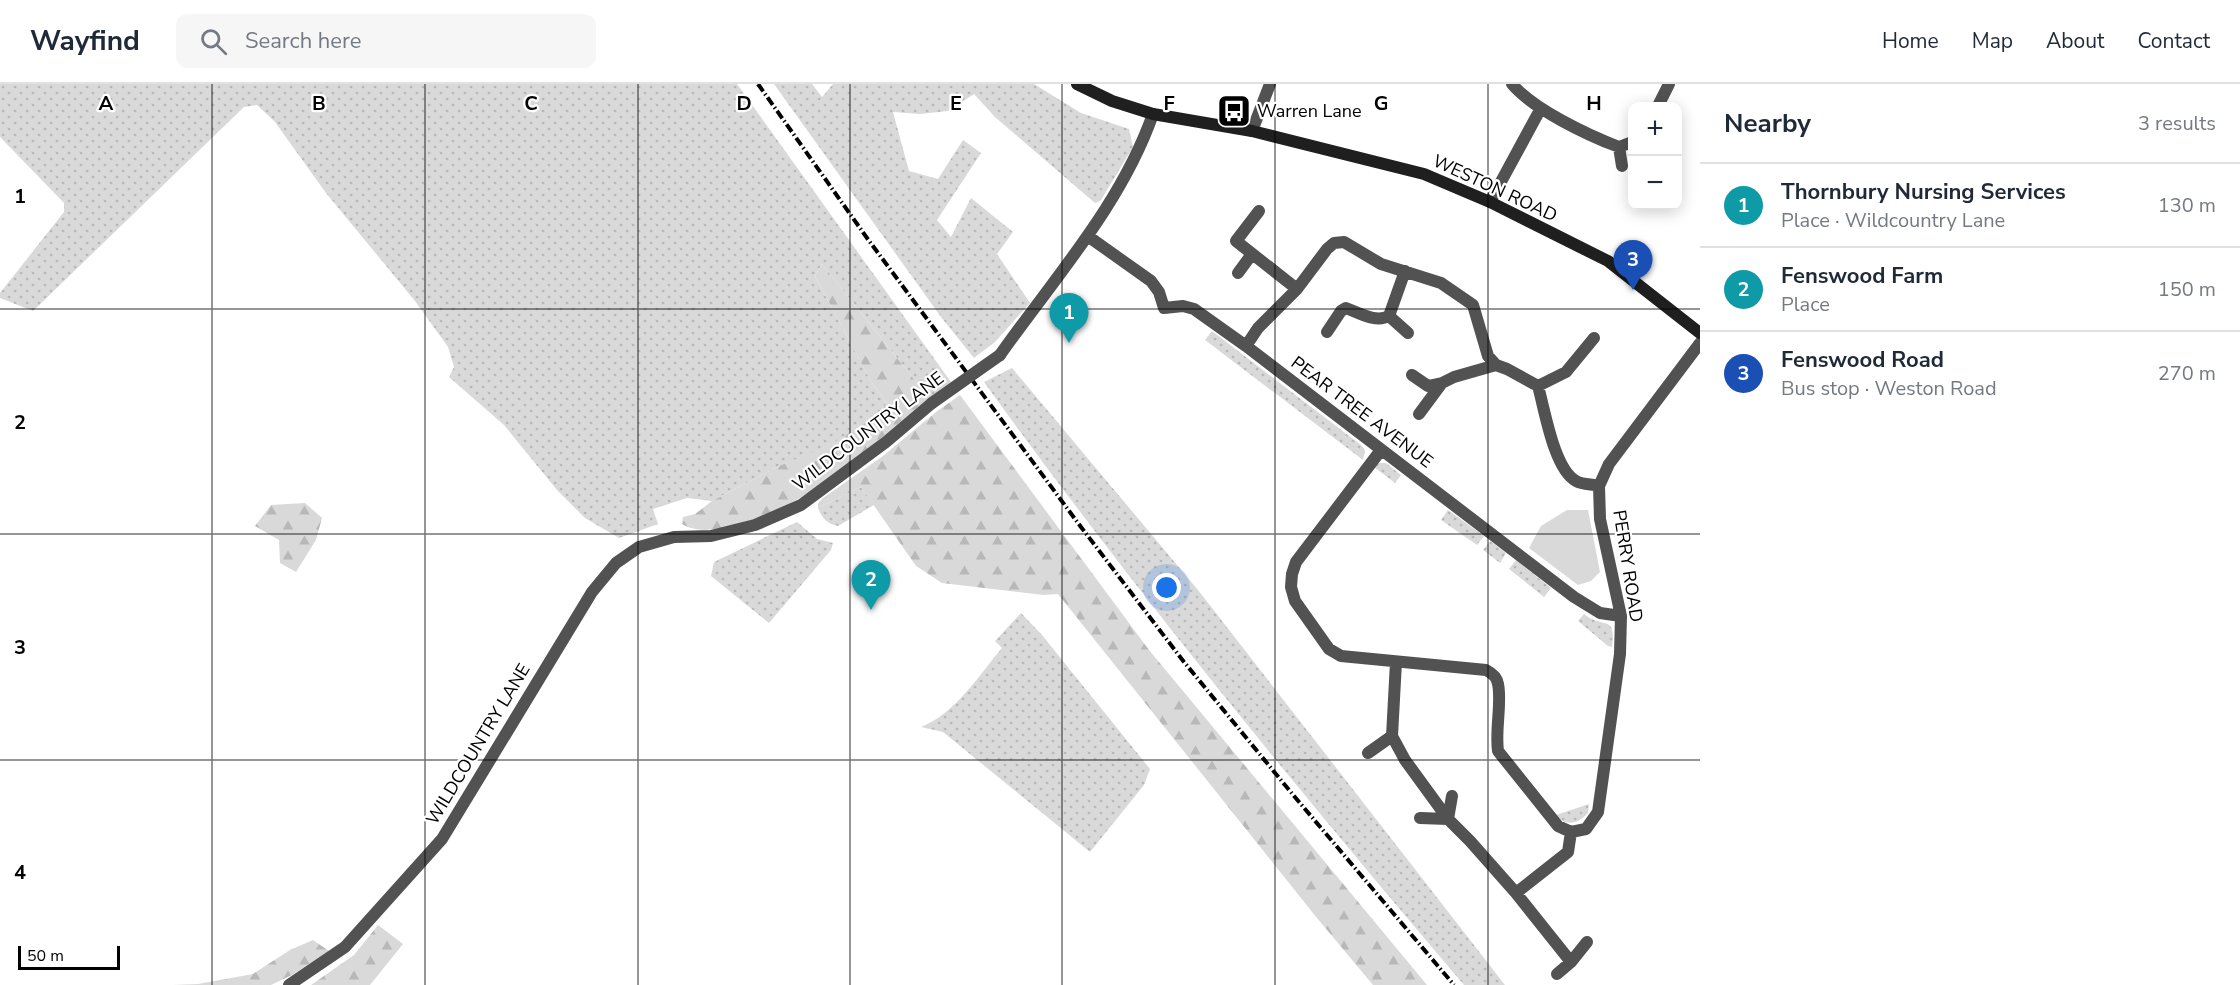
<!DOCTYPE html>
<html lang="en">
<head>
<meta charset="utf-8">
<style>
  body { margin:0; font-family:"Nunito Sans",sans-serif; background:#f6f6f7; color:#1f2937 }
  .controls { position:absolute; right:18px; top:18px; display:grid; overflow:hidden; border-radius:12px; box-shadow:0 3px 15px #0003 }
  .controls button { width:54px; height:54px; display:grid; place-items:center; padding:0; border:0; border-bottom:2px solid #e0e1e3; background:#fff; color:#1f2937; font:30px sans-serif }
  .scale { position:absolute; left:18px; bottom:15px; width:102px; box-sizing:border-box; padding-left:6px; border:3px solid #000; border-top:0; font-size:16px; line-height:21px; white-space:nowrap; color:#000; -webkit-text-stroke:4px #fff; paint-order:stroke }
  .you { position:absolute; left:1167px; top:504px; width:21px; height:21px; margin:-15px; border:4px solid #fff; border-radius:50%; background:#1a73e8; box-shadow:0 0 0 9px #1a73e833 }
  .badge { display:grid; place-items:center; width:39px; height:39px; border-radius:50%; background:#ea580c; color:#fff; font-size:20px; font-weight:700 }
  .pin { position:absolute; translate:-50% -50px; filter:drop-shadow(0 2px 3px #0008) }
  .pin::after { content:''; position:absolute; top:32px; width:21px; height:18px; background:inherit; clip-path:polygon(0 0,100% 0,50% 100%) }
  .list { margin:0; padding:0; list-style:none }
  h2 { display:flex; justify-content:space-between; align-items:center; height:78px; margin:0; padding:0 24px; font-size:26px }
  h2 small { font-size:20px; font-weight:400; color:#747a83 }
  .list li { display:grid; grid-template-columns:39px 1fr auto; gap:18px; align-items:center; box-sizing:border-box; height:84px; padding:0 24px; border-top:2px solid #e0e1e3 }
  .list b { display:block; font-size:22px; white-space:nowrap }
  .list p { margin:0; font-size:20px; white-space:nowrap; color:#747a83 }
  .list em { font-size:20px; font-style:normal; color:#747a83 }
  .icon { flex:none; width:33px; height:33px; fill:none; stroke:currentColor; stroke-width:2; stroke-linecap:round; stroke-linejoin:round }
  .map { position:relative; flex:none; width:1700px; height:901px; overflow:hidden }
  header { display:flex; align-items:center; gap:36px; box-sizing:border-box; height:84px; padding:0 30px; background:#fff; border-bottom:2px solid #e0e1e3 }
  header strong { font-size:28px }
  nav { display:flex; gap:33px; margin-inline-start:auto; font-size:21px }
  .search { width:420px; height:54px; background:#f6f6f7; display:flex; align-items:center; gap:15px; box-sizing:border-box; padding:0 21px; border-radius:12px; color:#747a83; font-size:22px }
  main { display:flex }
  aside { flex:1; background:#fff }
  .map>svg:first-child { display:block }
  .grass { fill:url(#grass-dots) }
  .forest { fill:url(#forest-firs) }
  .park { fill:#d9d9d9 }
  .lines { fill:none; stroke-linecap:round; stroke-linejoin:round }
  .street { stroke:#525252; stroke-width:12 }
  .secondary { stroke:#1f1f1f; stroke-width:12 }
  .rail { stroke:#000; stroke-width:4; stroke-dasharray:9 3 1.5 3; stroke-linecap:butt }
  .street-bridge { stroke:#525252; stroke-width:12 }
  .grid { fill:none; stroke:#000; stroke-width:1.5; stroke-opacity:0.55 }
  .labels { text-anchor:middle; dominant-baseline:central; stroke-width:4.5; stroke-linejoin:round; paint-order:stroke }
  .poi-label { font-size:18px; fill:#000; stroke:#fff; text-anchor:start }
  .street-label { font-size:18px; fill:#000; stroke:#fff }
  .grid-label { font-size:20px; text-anchor:middle; font-weight:bold; fill:#000; stroke:#fff; stroke-width:4.5; stroke-linejoin:round; paint-order:stroke }
</style>
</head>
<body>
<header>
<strong>Wayfind</strong>
<div class="search"><svg class="icon" aria-label="search" viewBox="0 0 24 24"><circle cx="10" cy="10" r="6"/><path d="M15 15l6 6"/></svg>Search here</div>
<nav><a>Home</a><a>Map</a><a>About</a><a>Contact</a></nav>
</header>
<main>
<div class="map">
<svg width="1700" height="901" viewBox="0 0 1700 901">
  <defs>
    <pattern id="grass-dots" width="8" height="8" patternUnits="userSpaceOnUse" patternTransform="scale(1.5)"><rect width="8" height="8" fill="#d9d9d9"/><path d="M2 2h.1M6 6h.1" fill="none" stroke="#b8b8b8" stroke-width="1.8" stroke-linecap="round"/></pattern>
    <pattern id="forest-firs" width="22" height="20" patternUnits="userSpaceOnUse" patternTransform="scale(1.5)"><rect width="22" height="20" fill="#d9d9d9"/><path d="M5 1l3.5 6h-7zM16 11l3.5 6h-7z" fill="#b8b8b8"/></pattern>
  </defs>
  <rect width="100%" height="100%" fill="#fff"/>
  <path class="grass" d="M0,0H737L951,298L929,314L822,180L815,192L872,299L887,318L880,330L828,363L779,382L712,417L687,414L653,425L658,440L619,454L585,434L557,406L504,341L449,293L454,283L448,263L415,217L326,109L275,38L257,21L244,23L33,227L0,214V209L64,128V119L0,53Z
    M774,0H812L822,13L833,0H1034L1081,29L1129,45L1133,63L1101,116L1095,119L995,33L974,10L948,27L920,30L893,28L909,87L938,95L963,56L981,69L937,136L951,153L971,114L1013,148L997,170L1030,219L995,258L974,274L941,233Z
    M1212,247L1361,361L1365,366L1363,376L1205,256Z
    M1012,284L1198,506L1505,901H1464C1297,705 1134,506 984,298Z
    M1379,379H1386L1401,391L1395,399L1374,383Z
    M861,403L874,421L838,442C827,440 822,434 818,424Z
    M1448,426L1484,452L1477,461L1441,436Z
    M797,438L817,455L833,459L831,466L769,539L711,492L714,478Z
    M1490,457L1506,469L1500,479L1483,466Z
    M1516,476L1551,504L1544,513L1509,485Z
    M1021,529L1042,551L1150,685L1144,701L1090,768L943,648L921,643C955,630 979,591 1002,564L995,557Z
    M1584,530C1602,545 1617,530 1612,563L1608,562L1578,537Z
    M1589,720L1588,729C1578,740 1566,743 1556,731Z"/>
  <path class="forest" d="M822,180L929,314C868,363 809,424 731,442C714,446 697,449 682,440L683,433L695,430L712,417L779,382L828,362L880,330L887,318L872,299L815,192Z
    M960,311L1149,566L1427,901H1373L1317,834L1058,510L1044,511L942,499L916,482L861,403L818,424V419L823,414L883,372L936,328Z
    M305,419L322,434L316,456L296,488L280,479L279,456L255,442L271,421Z
    M378,841L403,860L370,901H311L354,871Z
    M313,856L329,867L292,891L271,901H173L198,900L253,890L290,866Z"/>
  <path class="park" d="M1567,426H1588L1600,488L1591,497L1578,501L1529,464L1541,442Z"/>
  <g class="lines">
    <path class="street" d="M1512,0C1533,25 1587,51 1619,63L1632,58
      M1658,22L1669,0
      M1252,47L1270,0
      M1619,63L1622,82
      M1490,118L1541,24
      M1259,127L1236,157L1297,205
      M1089,153L1151,197L1159,208L1164,224L1183,222L1194,225L1246,262L1574,513L1600,529L1621,532
      M1238,189L1252,170
      M1389,232L1408,249
      M1327,248L1341,227L1346,224C1359,229 1376,239 1389,232L1405,187
      M1246,262L1258,244L1297,205L1327,165L1334,159L1344,158L1381,180L1441,199L1473,221L1488,272L1496,281L1507,285L1538,302C1545,327 1554,385 1576,397C1583,401 1592,400 1599,402
      M1000,271C1055,193 1121,121 1153,30
      M1412,291L1428,302L1442,299
      M1538,302L1566,288L1594,254
      M1419,330L1442,299L1454,293L1496,281
      M1381,366L1296,478L1292,490L1291,503L1295,517L1329,565L1341,572L1486,586C1492,589 1497,593 1498,600C1502,618 1495,646 1498,667L1558,742L1571,748
      M1396,578L1392,652L1405,676L1448,735L1470,757L1516,809L1571,878
      M1368,669L1392,652
      M1420,734L1448,735L1452,712
      M1571,748L1586,745L1598,728L1620,570L1621,532L1600,435L1599,402L1609,380L1700,259
      M1516,809L1568,768L1571,748
      M1557,890L1571,878L1587,858
      M289,901L345,863L442,755L592,508L616,479L639,463L674,453L711,452L755,441L801,421L886,358L932,319"/>
    <path class="secondary" d="M1077,0L1112,17L1153,30L1252,47L1424,90L1490,118L1608,177L1700,249"/>
    <path class="rail" d="M758,0L867,154L1081,443L1184,578L1294,712L1454,901"/>
    <path class="street-bridge" d="M932,319L1000,271"/>
  </g>
  <path class="grid" d="M212,0V901M425,0V901M638,0V901M850,0V901M1062,0V901M1275,0V901M1488,0V901M0,225H1700M0,450H1700M0,676H1700"/>
  <defs>
    <g id="bus-square" transform="scale(1.725)"><rect x="-9" y="-9" width="18" height="18" rx="4" fill="#000" stroke="#fff"/><path d="M-5-6H5V4H4V6H2V4H-2V6H-4V4H-5ZM-3.5-4V0h7V-4ZM-3.5 1.2v1.5H-2V1.2ZM2 1.2v1.5H3.5V1.2Z" fill="#fff"/></g>
  </defs>
  <g fill-rule="evenodd">
    <use href="#bus-square" x="1234" y="27"/>
  </g>
  <g class="labels">
    <g class="poi-label">
      <text x="1257" y="27">Warren Lane</text>
    </g>
    <g class="street-label">
      <text transform="translate(1495 104) rotate(25)">WESTON ROAD</text>
      <text transform="translate(1362 328) rotate(37)">PEAR TREE AVENUE</text>
      <text transform="translate(868 347) rotate(-37)">WILDCOUNTRY LANE</text>
      <text transform="translate(1628 482) rotate(81)">PERRY ROAD</text>
      <text transform="translate(478 660) rotate(-59)">WILDCOUNTRY LANE</text>
    </g>
  </g>
  <g class="grid-label">
    <text x="106" y="26">A</text>
    <text x="319" y="26">B</text>
    <text x="531" y="26">C</text>
    <text x="744" y="26">D</text>
    <text x="956" y="26">E</text>
    <text x="1169" y="26">F</text>
    <text x="1381" y="26">G</text>
    <text x="1594" y="26">H</text>
    <text x="20" y="119">1</text>
    <text x="20" y="345">2</text>
    <text x="20" y="570">3</text>
    <text x="20" y="795">4</text>
  </g>
</svg>
<div class="controls">
<button>+</button>
<button>−</button>
</div>
<div class="scale">50 m</div>
<div class="you"></div>
<div class="pin badge" style="left:1069px;top:259px;background:#0f9aa8">1</div>
<div class="pin badge" style="left:871px;top:526px;background:#0f9aa8">2</div>
<div class="pin badge" style="left:1633px;top:206px;background:#1a4fb4">3</div>
</div>
<aside>
<h2>Nearby<small>3 results</small></h2>
<ul class="list">
<li><span class="badge" style="background:#0f9aa8">1</span><div><b>Thornbury Nursing Services</b><p>Place · Wildcountry Lane</p></div><em>130 m</em></li>
<li><span class="badge" style="background:#0f9aa8">2</span><div><b>Fenswood Farm</b><p>Place</p></div><em>150 m</em></li>
<li><span class="badge" style="background:#1a4fb4">3</span><div><b>Fenswood Road</b><p>Bus stop · Weston Road</p></div><em>270 m</em></li>
</ul>
</aside>
</main>
</body>
</html>
